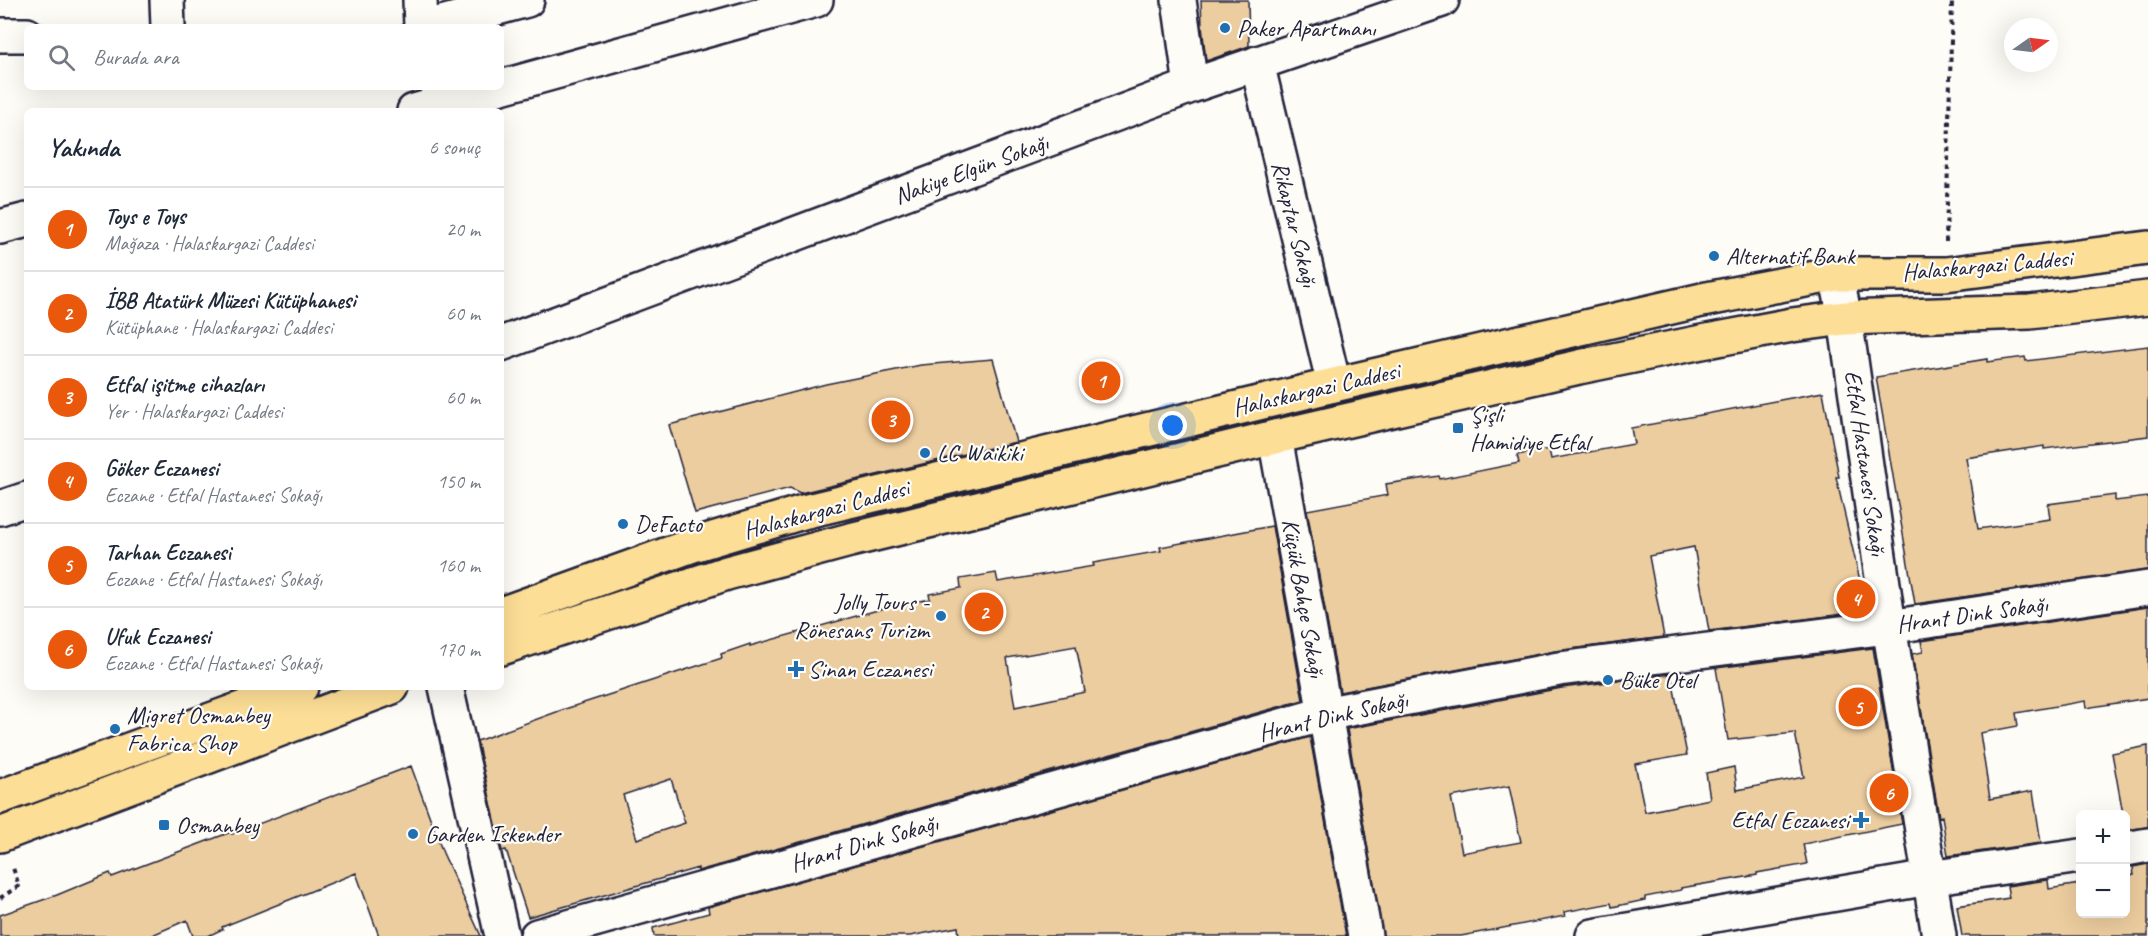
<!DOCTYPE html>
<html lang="tr">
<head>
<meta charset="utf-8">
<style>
  body { margin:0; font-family:Caveat,sans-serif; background:#f2f2f3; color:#1f2937 }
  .controls { position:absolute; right:18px; bottom:18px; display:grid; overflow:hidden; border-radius:9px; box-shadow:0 6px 24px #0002 }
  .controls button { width:54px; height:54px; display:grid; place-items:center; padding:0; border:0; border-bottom:2px solid #e0e1e3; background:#fff; color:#1f2937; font:30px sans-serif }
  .compass { position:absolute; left:2004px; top:18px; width:54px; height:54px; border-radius:50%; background:#fff; box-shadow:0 6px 24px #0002; rotate:76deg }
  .you { position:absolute; left:1173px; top:426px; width:21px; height:21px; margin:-15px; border:4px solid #fff; border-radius:50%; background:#1a73e8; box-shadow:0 0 0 9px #1a73e833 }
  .badge { display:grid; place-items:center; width:39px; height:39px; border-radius:50%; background:#ea580c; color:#fff; font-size:20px; font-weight:700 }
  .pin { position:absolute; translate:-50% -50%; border:3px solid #fff; box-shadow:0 2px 6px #0006 }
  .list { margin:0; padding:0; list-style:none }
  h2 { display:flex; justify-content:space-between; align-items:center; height:78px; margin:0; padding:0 24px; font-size:26px }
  h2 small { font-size:20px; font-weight:400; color:#747a83 }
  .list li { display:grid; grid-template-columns:39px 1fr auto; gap:18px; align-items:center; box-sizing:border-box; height:84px; padding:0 24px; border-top:2px solid #e0e1e3 }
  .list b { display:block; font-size:22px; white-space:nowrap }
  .list p { margin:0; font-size:20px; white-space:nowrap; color:#747a83 }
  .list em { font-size:20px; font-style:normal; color:#747a83 }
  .icon { flex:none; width:33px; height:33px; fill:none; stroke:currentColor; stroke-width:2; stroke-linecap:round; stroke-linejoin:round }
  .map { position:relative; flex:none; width:2148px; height:936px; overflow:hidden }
  .search { position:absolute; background:#fff; box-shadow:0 6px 24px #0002; left:24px; top:24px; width:480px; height:66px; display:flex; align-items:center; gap:15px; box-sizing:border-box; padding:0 21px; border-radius:9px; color:#747a83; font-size:22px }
  .panel { position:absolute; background:#fff; box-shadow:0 6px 24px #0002; left:24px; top:108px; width:480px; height:582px; border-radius:9px }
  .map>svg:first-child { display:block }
  .building { fill:#eccd9f; stroke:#22223b; stroke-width:1.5; fill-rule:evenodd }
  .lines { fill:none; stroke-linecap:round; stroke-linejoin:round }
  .street-casing { stroke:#22223b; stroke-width:38 }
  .secondary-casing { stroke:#22223b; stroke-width:38 }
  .primary-casing { stroke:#22223b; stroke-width:38 }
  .path { stroke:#22223b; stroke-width:4; stroke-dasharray:4.5 4.5; stroke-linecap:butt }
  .street { stroke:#fdfcf7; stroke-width:33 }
  .secondary { stroke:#fdfcf7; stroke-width:33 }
  .primary { stroke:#fdde96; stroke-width:33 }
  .poi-dot { fill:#1f6fb2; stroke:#fdfcf7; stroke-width:2 }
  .labels { text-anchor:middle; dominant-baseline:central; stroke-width:4.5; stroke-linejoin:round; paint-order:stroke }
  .poi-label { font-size:24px; fill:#22223b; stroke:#fdfcf7; text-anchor:start }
  .street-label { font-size:24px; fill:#22223b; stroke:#fdfcf7 }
</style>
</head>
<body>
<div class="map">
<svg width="2148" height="936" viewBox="0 0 2148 936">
  <rect width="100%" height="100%" fill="#fdfcf7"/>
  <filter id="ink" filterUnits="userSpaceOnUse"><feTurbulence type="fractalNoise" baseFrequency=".0167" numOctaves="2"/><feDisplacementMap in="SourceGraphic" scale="12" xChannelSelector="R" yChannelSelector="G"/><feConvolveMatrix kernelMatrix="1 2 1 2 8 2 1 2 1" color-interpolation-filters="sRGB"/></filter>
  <g filter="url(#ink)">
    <path class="building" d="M1201,0H1248L1249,46L1206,61L1202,26Z
      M2148,346V436L2044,449V446L1966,458L1978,529L2050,519L2048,504L2115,495V501L2148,497V570L1915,604L1876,377L1987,359V362L2025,357L2026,361Z
      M993,359L1016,442L800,493L790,488L695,513L669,425L826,384L921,365Z
      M1823,392L1839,477H1836L1867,611L1709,631L1694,547L1649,556L1664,637L1555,651L1340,692L1307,510L1388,495L1386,484L1439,476L1440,479L1519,463L1517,455L1549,449L1551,459L1634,444L1631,428Z
      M1272,526L1303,700L698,871V868L528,917L506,850L502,851L477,741L562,710L722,658L721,654L750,644V646L892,606L930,599L929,594L961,588L960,579L996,573L998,582L1094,566L1093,563L1161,551L1160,547ZM1076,646L1085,692L1015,707L1007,658ZM671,779L685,823L637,839L623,795Z
      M2148,607V698L2086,708L2085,701L2016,713L2018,726L1980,733L1990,799L2033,791L2041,843L1948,856L1942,816L1939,817L1912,654L1923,652L1921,641Z
      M1873,648L1902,824L1803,844L1807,864L1757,873V875L1681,888V890L1645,897V900L1612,907L1611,903L1564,912L1565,916L1461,936H1383L1347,729L1562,688L1671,674L1687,755L1635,764L1645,812L1710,799L1706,773L1734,767L1737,790L1804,777L1795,733L1728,740L1716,668ZM1509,786L1521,842L1462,853L1451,797Z
      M1310,737L1346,936H959L958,927L910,936H654L653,928L709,913L708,907Z
      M2148,746V827L2126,830V814H2123L2112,753Z
      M411,766L443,853L481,936H379L356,873L222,927L223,929L208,936H193L187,920L150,936H0V915L57,895L110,873L112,877L231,832L232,834Z
      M2148,864V936H1962L1957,906L2009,898L2007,886L2048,880L2049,889L2080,884V914H2126V876L2134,875L2133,867Z"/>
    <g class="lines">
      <g class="street-casing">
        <path id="street" d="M167,0L168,27
          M420,0L421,27
          M1179,0L1191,86
          M427,27L527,0
          M1257,63L1334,385
          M414,111L442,103L441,111
          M0,227L27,220
          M1836,274L1845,318L1889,626L1939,936
          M501,344L1191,86L1442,0
          M1275,437L1365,936
          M0,508L27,499
          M446,687L502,936
          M2126,849L2148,845
          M537,936L1324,714L1559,669L1895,626L2148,588
          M1593,936L1929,878L2080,856"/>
      </g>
      <g class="secondary-casing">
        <path id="secondary" d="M0,35H27
          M437,87L442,103L501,87
          M501,87L816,0"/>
      </g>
      <g class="primary-casing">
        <path id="primary" d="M501,614L693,545L803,512L1334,385L1702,300L1836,274H1946L2148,248
          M501,648L727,573L850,540L1275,437L1579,367L1702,342L1792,325L1845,318L2030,312L2148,298
          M0,797L301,687
          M0,835L392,687"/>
      </g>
      <path class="path" d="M1946,242L1952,0
        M0,898L19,886L12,865"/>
      <use href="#street" class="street"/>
      <use href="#secondary" class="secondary"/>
      <use href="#primary" class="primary"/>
    </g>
  </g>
  <g class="poi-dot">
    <circle cx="1225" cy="28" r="6"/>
    <circle cx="1714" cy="256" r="6"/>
    <rect x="1452" y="422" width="12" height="12" rx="3"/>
    <circle cx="925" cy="453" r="6"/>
    <circle cx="623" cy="524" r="6"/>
    <circle cx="941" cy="616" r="6"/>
    <path d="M793 660h6v6h6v6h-6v6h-6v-6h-6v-6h6z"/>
    <circle cx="1608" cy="680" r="6"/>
    <circle cx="115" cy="729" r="6"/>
    <path d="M1858 811h6v6h6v6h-6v6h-6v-6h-6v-6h6z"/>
    <rect x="158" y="819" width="12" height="12" rx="3"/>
    <circle cx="413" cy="834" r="6"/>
  </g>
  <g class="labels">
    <g class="poi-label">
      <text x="1237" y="28">Paker Apartmanı</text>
      <text x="1726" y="256">Alternatif Bank</text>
      <text x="1470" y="414">Şişli<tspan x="1470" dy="28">Hamidiye Etfal</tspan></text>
      <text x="937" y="453">LC Waikiki</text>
      <text x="635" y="524">DeFacto</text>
      <text x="929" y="602" text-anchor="end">Jolly Tours -<tspan x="929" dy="28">Rönesans Turizm</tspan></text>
      <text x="808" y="669">Sinan Eczanesi</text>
      <text x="1620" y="680">Büke Otel</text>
      <text x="127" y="715">Migret Osmanbey<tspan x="127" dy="28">Fabrica Shop</tspan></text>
      <text x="1849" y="820" text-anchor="end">Etfal Eczanesi</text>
      <text x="176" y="825">Osmanbey</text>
      <text x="425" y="834">Garden Iskender</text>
    </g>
    <g class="street-label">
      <text transform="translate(971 169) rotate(-20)">Nakiye Elgün Sokağı</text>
      <text transform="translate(1295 224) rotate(76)">Rikaptar Sokağı</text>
      <text transform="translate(1987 265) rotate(-5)">Halaskargazi Caddesi</text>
      <text transform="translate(1316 389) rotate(-13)">Halaskargazi Caddesi</text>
      <text transform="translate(1866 463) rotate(82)">Etfal Hastanesi Sokağı</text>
      <text transform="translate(826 509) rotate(-15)">Halaskargazi Caddesi</text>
      <text transform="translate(1304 598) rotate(80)">Küçük Bahçe Sokağı</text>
      <text transform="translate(1972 614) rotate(-8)">Hrant Dink Sokağı</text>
      <text transform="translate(1333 716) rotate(-13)">Hrant Dink Sokağı</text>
      <text transform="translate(864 843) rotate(-16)">Hrant Dink Sokağı</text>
    </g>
  </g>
</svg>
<div class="controls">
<button>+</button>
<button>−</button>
</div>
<svg class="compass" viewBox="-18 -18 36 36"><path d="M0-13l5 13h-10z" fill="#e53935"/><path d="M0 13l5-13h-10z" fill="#747a83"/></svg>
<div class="you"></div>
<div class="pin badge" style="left:1101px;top:381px">1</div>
<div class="pin badge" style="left:984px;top:612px">2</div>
<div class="pin badge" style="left:891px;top:420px">3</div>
<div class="pin badge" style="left:1856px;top:599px">4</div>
<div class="pin badge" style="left:1858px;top:707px">5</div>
<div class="pin badge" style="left:1889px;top:793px">6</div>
<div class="search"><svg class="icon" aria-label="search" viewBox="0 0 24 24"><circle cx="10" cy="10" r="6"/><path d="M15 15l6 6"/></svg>Burada ara</div>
<section class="panel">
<h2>Yakında<small>6 sonuç</small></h2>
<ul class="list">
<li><span class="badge">1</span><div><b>Toys e Toys</b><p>Mağaza · Halaskargazi Caddesi</p></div><em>20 m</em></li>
<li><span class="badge">2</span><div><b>İBB Atatürk Müzesi Kütüphanesi</b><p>Kütüphane · Halaskargazi Caddesi</p></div><em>60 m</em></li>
<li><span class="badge">3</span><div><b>Etfal işitme cihazları</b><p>Yer · Halaskargazi Caddesi</p></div><em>60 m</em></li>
<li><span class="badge">4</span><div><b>Göker Eczanesi</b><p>Eczane · Etfal Hastanesi Sokağı</p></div><em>150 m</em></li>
<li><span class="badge">5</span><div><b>Tarhan Eczanesi</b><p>Eczane · Etfal Hastanesi Sokağı</p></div><em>160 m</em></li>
<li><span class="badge">6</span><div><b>Ufuk Eczanesi</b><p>Eczane · Etfal Hastanesi Sokağı</p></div><em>170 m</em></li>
</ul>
</section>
</div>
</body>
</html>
